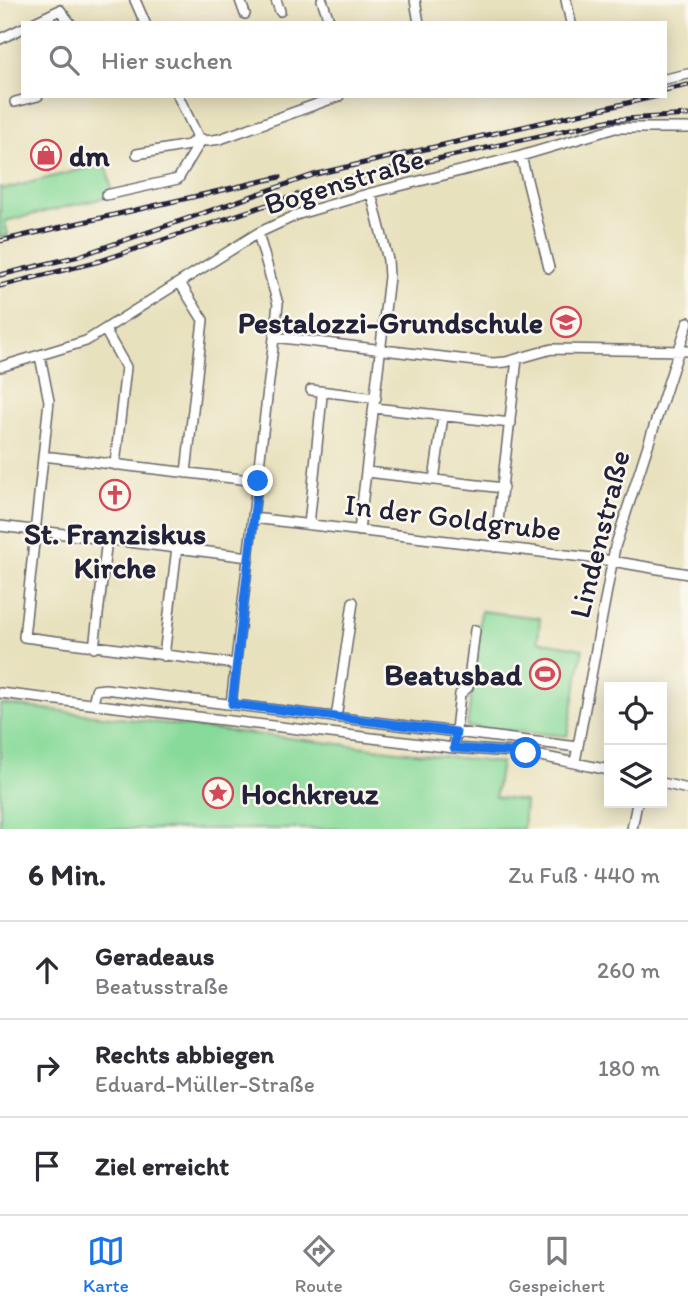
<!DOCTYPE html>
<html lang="de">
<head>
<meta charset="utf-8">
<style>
  body { margin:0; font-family:Itim,sans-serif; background:#f2f2f3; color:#2b2b33 }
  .controls { position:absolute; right:21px; bottom:21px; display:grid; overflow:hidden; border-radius:0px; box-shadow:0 4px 18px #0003 }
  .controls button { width:63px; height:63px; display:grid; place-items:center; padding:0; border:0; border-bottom:2px solid #e1e1e2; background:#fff; color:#2b2b33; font:35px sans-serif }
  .stop { position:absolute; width:21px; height:21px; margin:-16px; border:5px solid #1a73e8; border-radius:50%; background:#fff }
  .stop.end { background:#1a73e8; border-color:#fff; box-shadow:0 2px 7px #0008 }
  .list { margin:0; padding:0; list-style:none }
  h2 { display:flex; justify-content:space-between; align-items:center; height:91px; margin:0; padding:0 28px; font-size:30px }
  h2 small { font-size:23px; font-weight:400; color:#7c7c81 }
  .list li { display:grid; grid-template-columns:46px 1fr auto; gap:21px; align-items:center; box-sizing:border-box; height:98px; padding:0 28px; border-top:2px solid #e1e1e2 }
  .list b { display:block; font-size:26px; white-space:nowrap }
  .list p { margin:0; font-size:23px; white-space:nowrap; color:#7c7c81 }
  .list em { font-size:23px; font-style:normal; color:#7c7c81 }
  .icon { flex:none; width:38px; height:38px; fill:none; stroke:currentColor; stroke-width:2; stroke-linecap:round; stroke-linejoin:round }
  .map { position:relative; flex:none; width:688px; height:829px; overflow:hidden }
  .search { position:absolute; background:#fff; box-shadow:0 4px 18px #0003; left:21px; right:21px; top:21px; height:77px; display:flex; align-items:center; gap:18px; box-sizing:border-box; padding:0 24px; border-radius:0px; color:#7c7c81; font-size:26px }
  .sheet { height:385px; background:#fff }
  nav { display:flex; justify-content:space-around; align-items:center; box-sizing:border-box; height:98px; border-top:2px solid #e1e1e2; background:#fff; font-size:19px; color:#7c7c81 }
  nav a { display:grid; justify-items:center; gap:4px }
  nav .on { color:#1a73e8 }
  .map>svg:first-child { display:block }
  .green { fill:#88da9a; stroke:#557e6a; stroke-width:2 }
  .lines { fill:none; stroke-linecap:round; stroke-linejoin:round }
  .minor-casing { stroke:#676569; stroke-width:12 }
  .minor { stroke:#fff; stroke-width:9 }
  .rail-casing { stroke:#22223b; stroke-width:5 }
  .rail { stroke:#fbf7ec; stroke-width:2.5; stroke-dasharray:8; stroke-linecap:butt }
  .route { stroke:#1a73e8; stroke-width:9 }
  .labels { text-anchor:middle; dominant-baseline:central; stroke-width:5; stroke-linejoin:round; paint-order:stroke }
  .poi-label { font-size:30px; font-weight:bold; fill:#22223b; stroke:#fbf7ec; text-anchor:start }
  .street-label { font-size:30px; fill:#22223b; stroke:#fbf7ec }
</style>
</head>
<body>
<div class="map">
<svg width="688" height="829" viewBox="0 0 688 829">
  <rect width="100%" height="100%" fill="#fbf7ec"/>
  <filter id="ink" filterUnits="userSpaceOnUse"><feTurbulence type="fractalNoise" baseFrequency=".0143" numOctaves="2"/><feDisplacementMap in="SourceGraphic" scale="14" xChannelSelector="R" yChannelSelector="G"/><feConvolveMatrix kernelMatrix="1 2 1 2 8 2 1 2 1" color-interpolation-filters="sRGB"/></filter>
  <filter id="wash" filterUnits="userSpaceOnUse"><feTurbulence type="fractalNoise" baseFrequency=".00686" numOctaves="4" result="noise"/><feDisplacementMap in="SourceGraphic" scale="28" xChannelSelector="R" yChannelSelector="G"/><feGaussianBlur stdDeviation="1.57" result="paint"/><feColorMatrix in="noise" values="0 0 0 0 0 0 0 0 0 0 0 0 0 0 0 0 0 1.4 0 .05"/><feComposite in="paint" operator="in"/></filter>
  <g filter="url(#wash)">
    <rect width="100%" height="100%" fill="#e8e1be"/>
    <path class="green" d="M106,163L113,196L5,221L8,236L0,237V187L5,189Z
      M481,611L540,618L538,641L583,649L567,736L467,727Z
      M0,704L501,763L495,797L525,801L523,829H0Z"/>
  </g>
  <g filter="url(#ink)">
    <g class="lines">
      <g class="minor-casing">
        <path id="minor" d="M135,0L145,23
          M240,0L245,14
          M276,0L280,11
          M322,0L330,23
          M415,0L419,23
          M566,0L571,23
          M33,23L60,10L70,23
          M0,39L23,28
          M665,79L688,74
          M178,96L198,137
          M15,102L38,96
          M198,137L206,141L220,139L339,96
          M137,154L189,145L198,137
          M521,156L549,268
          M106,195L178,179L202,139
          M180,283L203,320L186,473
          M105,330L126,367L115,465
          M274,337L493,363L506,362L552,349L688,351
          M40,356L49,401L24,637L236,664
          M0,367L86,341L258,233L299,214L371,193L521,156L615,128H688
          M311,390L376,398
          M374,408L511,423
          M43,456L258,481
          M367,472L503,488
          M434,480L443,416
          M253,518L600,559L688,574
          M309,525L322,396
          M0,526L249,557
          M359,531L389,277L388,260L371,193
          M495,547L517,359
          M94,648L107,539
          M164,656L177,547
          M0,693L454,748L526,753L609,770
          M93,704L96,690L105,689L578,747
          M231,704L278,304L258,233
          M336,718L353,602
          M454,748L460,694L468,687L475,630
          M575,762L615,547L688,322
          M662,783L688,789
          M632,829L637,803"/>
      </g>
      <use href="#minor" class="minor"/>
      <g class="rail-casing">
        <path id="rail" d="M665,90L688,85
          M0,241L280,177
          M0,275L79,256L316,174L658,96
          M0,286L100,261L335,182L611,120L688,115"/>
      </g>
      <use href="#rail" class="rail"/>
    </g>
  </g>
  <g class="lines" filter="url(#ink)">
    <path class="route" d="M258,481L232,704L456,732L454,748L526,753"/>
  </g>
  <defs>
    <g id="shop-ring" transform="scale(1.575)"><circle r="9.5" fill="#fbf7ec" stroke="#d1495b" stroke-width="1.5"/><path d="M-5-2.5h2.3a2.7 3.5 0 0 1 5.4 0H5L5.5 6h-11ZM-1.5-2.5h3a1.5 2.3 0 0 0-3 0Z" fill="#d1495b"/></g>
    <g id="school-ring" transform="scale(1.575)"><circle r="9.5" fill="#fbf7ec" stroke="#d1495b" stroke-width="1.5"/><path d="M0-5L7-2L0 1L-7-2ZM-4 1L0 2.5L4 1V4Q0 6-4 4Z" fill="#d1495b"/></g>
    <g id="church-ring" transform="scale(1.575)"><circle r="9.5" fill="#fbf7ec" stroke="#d1495b" stroke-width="1.5"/><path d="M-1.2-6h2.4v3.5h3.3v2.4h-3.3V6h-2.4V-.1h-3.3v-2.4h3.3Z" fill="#d1495b"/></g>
    <g id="stadium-ring" transform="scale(1.575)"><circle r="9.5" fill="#fbf7ec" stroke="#d1495b" stroke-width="1.5"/><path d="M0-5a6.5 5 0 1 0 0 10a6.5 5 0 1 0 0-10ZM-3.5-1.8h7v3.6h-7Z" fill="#d1495b"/></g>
    <g id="sight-ring" transform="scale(1.575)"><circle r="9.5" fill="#fbf7ec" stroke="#d1495b" stroke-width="1.5"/><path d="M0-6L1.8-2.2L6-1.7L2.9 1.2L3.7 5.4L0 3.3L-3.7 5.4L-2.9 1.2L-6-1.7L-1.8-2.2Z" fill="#d1495b"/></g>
  </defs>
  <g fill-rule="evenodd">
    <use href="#shop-ring" x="46" y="155"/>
    <use href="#school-ring" x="566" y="322"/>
    <use href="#church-ring" x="115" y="495"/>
    <use href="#stadium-ring" x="545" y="674"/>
    <use href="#sight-ring" x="218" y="793"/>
  </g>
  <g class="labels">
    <g class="poi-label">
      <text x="69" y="155">dm</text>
      <text x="543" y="322" text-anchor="end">Pestalozzi-Grundschule</text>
      <text x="115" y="533" text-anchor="middle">St. Franziskus<tspan x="115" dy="34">Kirche</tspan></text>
      <text x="522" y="674" text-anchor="end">Beatusbad</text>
      <text x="241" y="793">Hochkreuz</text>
    </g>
    <g class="street-label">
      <text transform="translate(344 181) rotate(-17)">Bogenstraße</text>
      <text transform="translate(453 517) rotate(7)">In der Goldgrube</text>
      <text transform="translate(599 534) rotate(-76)">Lindenstraße</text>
    </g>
  </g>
</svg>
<div class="controls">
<button><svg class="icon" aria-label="locate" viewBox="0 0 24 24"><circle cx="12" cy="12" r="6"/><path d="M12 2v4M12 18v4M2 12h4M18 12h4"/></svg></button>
<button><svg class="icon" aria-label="layers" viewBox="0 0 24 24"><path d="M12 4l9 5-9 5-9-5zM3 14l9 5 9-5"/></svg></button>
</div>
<div class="stop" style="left:526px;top:753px"></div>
<div class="stop end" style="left:258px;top:481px"></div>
<div class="search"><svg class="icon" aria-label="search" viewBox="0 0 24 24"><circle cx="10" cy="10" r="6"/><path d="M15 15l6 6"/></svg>Hier suchen</div>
</div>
<section class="sheet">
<h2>6 Min.<small>Zu Fuß · 440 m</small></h2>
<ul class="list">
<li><svg class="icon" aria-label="ahead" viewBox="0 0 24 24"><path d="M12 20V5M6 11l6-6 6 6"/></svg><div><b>Geradeaus</b><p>Beatusstraße</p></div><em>260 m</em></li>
<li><svg class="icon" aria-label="right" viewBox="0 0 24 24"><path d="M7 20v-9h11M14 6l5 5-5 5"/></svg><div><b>Rechts abbiegen</b><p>Eduard-Müller-Straße</p></div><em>180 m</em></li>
<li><svg class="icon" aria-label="arrive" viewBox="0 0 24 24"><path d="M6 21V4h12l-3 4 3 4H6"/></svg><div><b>Ziel erreicht</b></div></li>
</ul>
</section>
<nav>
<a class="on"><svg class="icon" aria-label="map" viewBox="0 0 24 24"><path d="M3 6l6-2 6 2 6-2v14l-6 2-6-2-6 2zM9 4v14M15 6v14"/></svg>Karte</a>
<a><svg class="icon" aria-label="directions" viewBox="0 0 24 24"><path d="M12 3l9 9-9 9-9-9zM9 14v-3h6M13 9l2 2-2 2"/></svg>Route</a>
<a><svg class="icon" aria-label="saved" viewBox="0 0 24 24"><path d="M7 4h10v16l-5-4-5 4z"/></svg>Gespeichert</a>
</nav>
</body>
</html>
